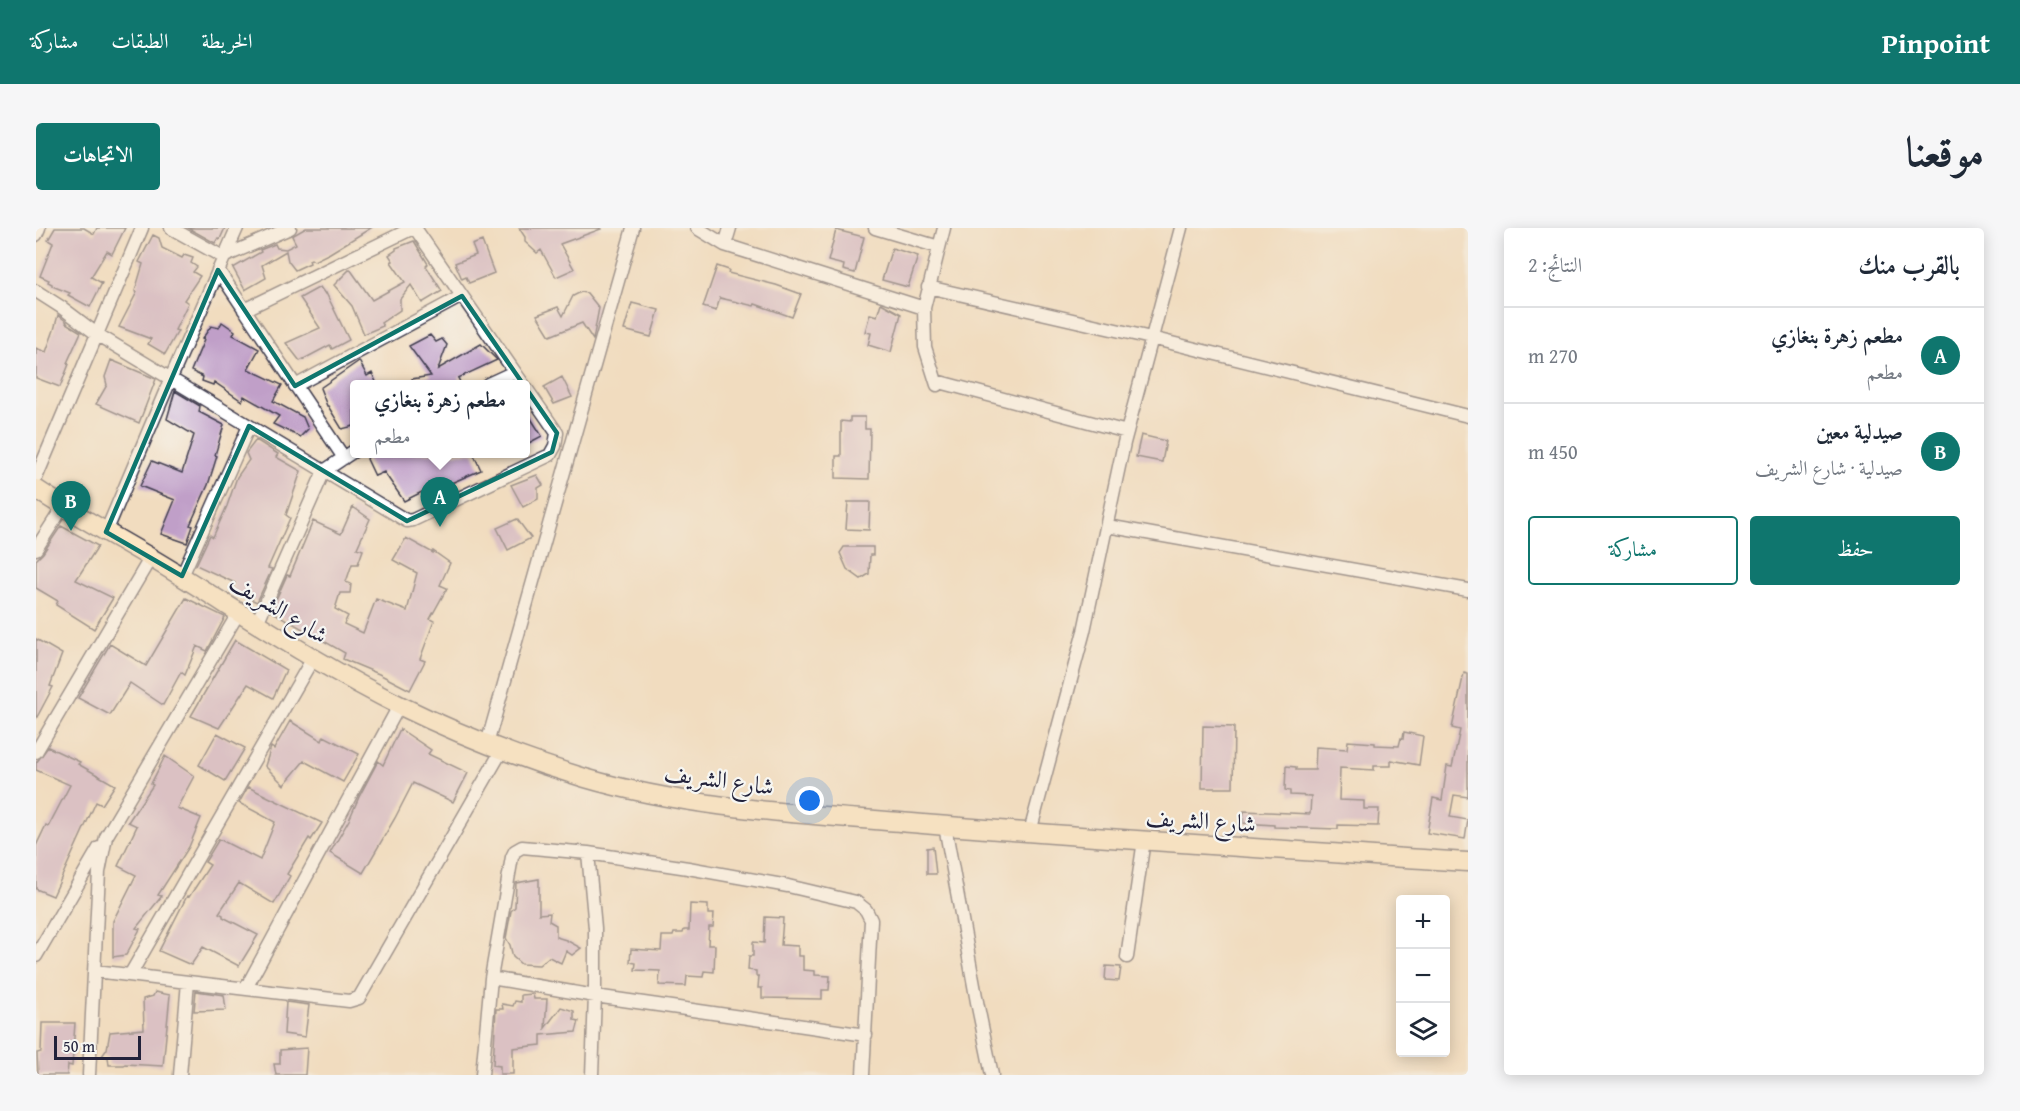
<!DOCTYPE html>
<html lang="ar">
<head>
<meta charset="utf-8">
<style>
  body { margin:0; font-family:"Gentium Book Plus",Amiri,serif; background:#f6f6f7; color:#1f2937; direction:rtl }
  .controls { position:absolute; right:18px; bottom:18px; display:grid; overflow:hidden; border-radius:6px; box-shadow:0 3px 15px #0003 }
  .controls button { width:54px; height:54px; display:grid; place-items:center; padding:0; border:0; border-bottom:2px solid #e0e1e3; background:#fff; color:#1f2937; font:30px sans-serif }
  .scale { position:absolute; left:18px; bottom:15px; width:87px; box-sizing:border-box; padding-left:6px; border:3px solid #22223b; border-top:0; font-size:16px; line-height:21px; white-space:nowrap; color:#22223b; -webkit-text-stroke:4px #f6f6f2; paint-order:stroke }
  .you { position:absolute; left:774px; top:573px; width:21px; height:21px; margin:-15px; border:4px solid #fff; border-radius:50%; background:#1a73e8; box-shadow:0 0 0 9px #1a73e833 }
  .badge { display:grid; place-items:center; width:39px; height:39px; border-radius:50%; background:#0f766e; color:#fff; font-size:20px; font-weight:700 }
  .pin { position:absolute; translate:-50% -50px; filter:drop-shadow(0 2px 3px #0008) }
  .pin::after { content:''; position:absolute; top:32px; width:21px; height:18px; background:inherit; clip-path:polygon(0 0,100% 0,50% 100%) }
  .popup { position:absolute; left:314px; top:152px; width:180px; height:78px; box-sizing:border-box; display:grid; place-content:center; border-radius:6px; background:#fff; filter:drop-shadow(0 2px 4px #0005); font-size:20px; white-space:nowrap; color:#747a83 }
  .popup b { font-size:22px; color:#1f2937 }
  .popup::after { content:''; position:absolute; left:50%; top:100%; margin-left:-12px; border:12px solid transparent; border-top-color:#fff }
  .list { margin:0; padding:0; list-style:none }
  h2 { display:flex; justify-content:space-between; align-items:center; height:78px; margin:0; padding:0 24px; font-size:26px }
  h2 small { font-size:20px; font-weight:400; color:#747a83 }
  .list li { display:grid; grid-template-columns:39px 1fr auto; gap:18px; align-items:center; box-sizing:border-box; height:96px; padding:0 24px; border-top:2px solid #e0e1e3 }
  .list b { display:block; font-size:22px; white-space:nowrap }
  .list p { margin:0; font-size:20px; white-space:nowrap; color:#747a83 }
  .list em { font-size:20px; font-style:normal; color:#747a83 }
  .actions { display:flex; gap:12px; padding:18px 24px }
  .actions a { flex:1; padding:14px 0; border:2px solid #0f766e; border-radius:6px; text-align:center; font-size:21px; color:#0f766e }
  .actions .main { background:#0f766e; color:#fff }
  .icon { flex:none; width:33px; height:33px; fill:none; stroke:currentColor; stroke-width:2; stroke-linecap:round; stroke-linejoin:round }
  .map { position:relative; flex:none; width:1432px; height:847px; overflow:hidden; direction:ltr; border-radius:6px }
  header { display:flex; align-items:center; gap:36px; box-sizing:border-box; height:84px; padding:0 30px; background:#0f766e; color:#fff }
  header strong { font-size:28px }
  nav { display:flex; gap:33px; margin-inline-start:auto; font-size:21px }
  .intro { display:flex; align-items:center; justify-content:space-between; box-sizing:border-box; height:144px; padding:0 36px }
  h1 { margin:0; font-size:42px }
  .button { padding:15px 27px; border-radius:6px; background:#0f766e; color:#fff; font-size:21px; font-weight:700 }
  main { display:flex; gap:36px; padding:0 36px }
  aside { flex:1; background:#fff; border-radius:6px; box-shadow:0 3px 15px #0003 }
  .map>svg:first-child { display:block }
  .building { fill:#c09fc8 }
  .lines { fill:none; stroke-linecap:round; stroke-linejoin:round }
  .street-casing { stroke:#413e4f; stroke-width:15 }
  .secondary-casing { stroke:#413e4f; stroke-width:21 }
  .street { stroke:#fff; stroke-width:12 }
  .secondary { stroke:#fce6c4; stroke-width:18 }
  .marked { fill:none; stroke:#0f766e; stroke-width:4.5; stroke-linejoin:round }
  .labels { text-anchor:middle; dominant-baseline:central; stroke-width:4.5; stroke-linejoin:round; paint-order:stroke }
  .street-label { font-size:24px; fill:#22223b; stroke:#f6f6f2 }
</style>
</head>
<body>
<header>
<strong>Pinpoint</strong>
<nav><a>الخريطة</a><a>الطبقات</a><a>مشاركة</a></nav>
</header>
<div class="intro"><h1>موقعنا</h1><a class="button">الاتجاهات</a></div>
<main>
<aside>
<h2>بالقرب منك<small>النتائج: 2</small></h2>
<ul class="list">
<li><span class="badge">A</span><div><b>مطعم زهرة بنغازي</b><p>مطعم</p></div><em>270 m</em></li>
<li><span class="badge">B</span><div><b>صيدلية معين</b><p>صيدلية · شارع الشريف</p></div><em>450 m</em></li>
</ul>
<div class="actions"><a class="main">حفظ</a><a>مشاركة</a></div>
</aside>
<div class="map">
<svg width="1432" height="847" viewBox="0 0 1432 847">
  <rect width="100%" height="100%" fill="#f6f6f2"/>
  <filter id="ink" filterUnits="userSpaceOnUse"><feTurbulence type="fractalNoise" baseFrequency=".0167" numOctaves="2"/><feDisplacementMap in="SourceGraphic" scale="12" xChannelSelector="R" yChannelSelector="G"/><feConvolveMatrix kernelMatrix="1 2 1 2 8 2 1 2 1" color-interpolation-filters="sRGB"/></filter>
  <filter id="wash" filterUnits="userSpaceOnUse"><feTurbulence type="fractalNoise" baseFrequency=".008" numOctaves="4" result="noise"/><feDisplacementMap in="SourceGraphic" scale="24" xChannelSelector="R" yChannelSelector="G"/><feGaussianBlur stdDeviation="1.35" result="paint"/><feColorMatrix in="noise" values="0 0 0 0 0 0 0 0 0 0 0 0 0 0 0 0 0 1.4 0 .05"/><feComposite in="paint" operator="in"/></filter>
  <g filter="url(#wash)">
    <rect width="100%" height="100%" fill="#f1dcbf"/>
    <g id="blocks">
      <path class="building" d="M19,0H48L58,6L61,0H89L76,26L71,23L55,49L66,55L54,79L32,67L34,65L16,58V56L12,54L13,52L4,48L17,15L12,12Z
        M152,0H189L184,11L182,10L179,15Z
        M270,0H335L294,25L278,33L275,31L273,32L274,35L259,42L252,33L250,23L226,37L230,50L209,62L197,40L225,24L224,22L239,16L241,20L250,21L260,16L256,8Z
        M483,0H564L565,1L524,16L538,41L520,49L505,22L501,25L489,14V9Z
        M800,2L828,9L819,45L807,42L808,37L792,33Z
        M117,7L123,10L126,20L146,30L148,27L157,30L155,35L161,39L157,44L164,48L148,72L152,75L139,102L142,103L129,126L112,116L115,111L83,99L101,64L99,63L107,36L103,34Z
        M378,13L392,36L390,38L406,63L386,75L375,57L364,71V82L345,95L347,98L328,106L316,78L298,57L314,41L336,72L369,54L355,34L357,33L353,27L360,22V20Z
        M446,13L458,45L433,55L430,49L426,51L419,35L440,27L436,17Z
        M856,20L882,28L872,59L846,52Z
        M681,38L693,42L692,45L740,57L765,66L756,89L719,76L718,78L684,70L680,83L667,79Z
        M284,59L289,66L290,65L313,112L296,121L294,117L264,133L250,115L284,100L264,70Z
        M545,64L551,65L563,80L557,112L546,95L514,108L501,87L522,79L527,88L537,68Z
        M596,75L623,82L615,109L588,102Z
        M845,75L865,86L855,124L832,117L835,105L829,104L834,86L841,88Z
        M22,87L31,94L30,95L45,104L31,135L33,136L24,159L0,150V120L10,124L18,102Z
        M186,94L199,103L197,107L223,121L212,141L246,157L237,173L267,189L272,201L264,209L237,196L243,188L208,168L206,173L178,154L177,157L166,153L167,149L155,143L168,112L166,111L175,98L183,100Z
        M394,107L400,114L406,111L411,117L402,141L445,116L461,132L422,150L425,156H376V151L395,148L373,118Z
        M75,132L120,151L103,195L60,176L71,157L69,149Z
        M323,133L331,148L336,145L341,156H318V198L306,201L292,178H291L284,160Z
        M526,149L536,169L518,176L508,159Z
        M139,163L164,178L163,184L188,197L179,227L181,228L172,257L154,297L157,298L151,315L125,306L139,272L104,258L116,233L146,245L158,207L131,191Z
        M489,181L506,208L489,217Z
        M814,189H829V201H834L833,251L800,250V228H805V193L814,194Z
        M1105,207L1130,213L1126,234L1100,229Z
        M220,212L242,226L240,229L265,243L250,287L254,290L232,340L236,341L221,374L196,363L199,355L160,337L174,307L177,309L191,278L201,249L213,232L210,225Z
        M334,225H437L445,242L397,263L394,260L368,273L348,244L339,248L331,231Z
        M501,247L507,257L502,260V271L487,279L475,257Z
        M812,274H834L833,302L810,301Z
        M317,279L334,291L321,320L327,322L322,336H316L310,354L315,356L314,365H304L299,381L312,388L308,396L327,405L340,371L371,383L381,345L357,332L370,310L397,325V323L414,335L404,357L411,360L394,391L398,393L384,431L389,433L374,462L343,446L307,431L309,425L235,383L251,347L254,348L277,293L305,306Z
        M481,291L495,310L472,322L461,300Z
        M25,298L62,318L40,352L77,370L58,401L20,377L22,373L0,360V332L7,325Z
        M808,319H837V327H834L833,346L825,351L811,341L804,325Z
        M150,370L189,389L171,423L161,418L149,447L145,444L127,477L94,455L74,487L42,470L74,416L110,438Z
        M0,411L26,426L14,458L17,459L0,491Z
        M199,412L250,442L237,470L212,456L183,500L155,488Z
        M1428,445L1432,446V569L1418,567L1414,589L1432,592L1429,611L1391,605L1397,570L1406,572L1411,538L1416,539L1424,502L1416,500Z
        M254,493L286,513L288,508L323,526L307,554L268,533L248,557L229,538L235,519L238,521Z
        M1167,498L1198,499L1197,560H1166Z
        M364,501L395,522L392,526L432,545L417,574L377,555L359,590L327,645L294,625L313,592L323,569L342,533L347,537Z
        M1368,504L1387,508L1383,537L1355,532V538H1338V542L1304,540L1303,572L1328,573V581H1343L1342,598L1302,597V601L1238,599V597L1207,595L1208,583L1274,586L1275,568L1254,567V563L1249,562L1250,538L1260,539V542H1279L1280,519L1311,521L1312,513L1339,515V517L1363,518L1365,510L1367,511Z
        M181,505L209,520L189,553L163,537Z
        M12,519L44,534L42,536L79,557L66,577L60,574L17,668L0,661V618L10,597L12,599L34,557L0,542V535Z
        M129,528L158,548L141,580L165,590L153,619L122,667L126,668L100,700L104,701L90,727L77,729V693L100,647L82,638L101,598L92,594L117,557L115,556Z
        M212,559L286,595L275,612L273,610L251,646L254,648L238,676L203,655L183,685L187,687V689L222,707L203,738L167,719L155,737L123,723L151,668L153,669L174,637L169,634L183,611L224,632L239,594L203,575Z
        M897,619L900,646H891V620Z
        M503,651V686L514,685L513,693L520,697V709L530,712L545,720L536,727L530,723L525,735L513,729L503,737L485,736L477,729L474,717L470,710L475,683L479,679L480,655Z
        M654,676L672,677V686H678L677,699H673L672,717H679L678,744L668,743L667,749L651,748L650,758L623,757L624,743L599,742L600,735L594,734L595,721L625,723L626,708H637L638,705H647L648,702H653Z
        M729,689L747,690L745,717L762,718V728H767V742L779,743V747L794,748L793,762H786V771L726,770V760H722L723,748H720V743L712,742L713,728H717V714L728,715Z
        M1070,738L1085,739L1083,753L1069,752Z
        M160,763L188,767L190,782L158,783Z
        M119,764L134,767L127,838L89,836L88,837H73L72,829L66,828L71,821L74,804L108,801L107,771L117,768Z
        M497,766L498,771H511L509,800L525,779L538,783V792L543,793L540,804L505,807V817L477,820V846H464V838L457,837L460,781H467L466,776L477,778L479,773L485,774V767Z
        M250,774L273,777L269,809L248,806Z
        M6,795H39L36,838L32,837L31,847H2L1,825L5,824Z
        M271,820L269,847H240L238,836H244V822Z"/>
    </g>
  </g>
  <g filter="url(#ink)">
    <use href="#blocks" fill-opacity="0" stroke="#413e4f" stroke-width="1.5"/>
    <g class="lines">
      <g class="street-casing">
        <path id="street" d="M135,0L187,29
          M379,0L487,156
          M661,0L689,17L888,80
          M839,0L903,19
          M0,7L3,0
          M689,17L694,0
          M187,29L254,0
          M182,42L308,230
          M892,59L1115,110L1432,188
          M0,63L25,79L62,107L371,293L377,292L514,227L519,218L521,205L490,160
          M208,82L377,0
          M900,153L1091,204
          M452,156L478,144
          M901,157L889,119L888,80L908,0
          M259,158L426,68
          M0,250L106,0
          M1071,298L1432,362
          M70,304L135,150L201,0
          M0,321L27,279
          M146,348L213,198
          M221,395L288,243L318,223
          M451,516L597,0
          M0,524L115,329
          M909,598L941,774L956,847
          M994,604L1048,403L1088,215L1145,0
          M552,625L559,700V768L556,847
          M0,728L63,620
          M1091,729L1108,612
          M59,743L313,773L323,770L466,522
          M94,747L277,430
          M455,750L559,768L830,807
          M210,760L363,478
          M53,847L63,644L70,609L203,384
          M144,847L152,754
          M446,847L455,750L476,629L479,623L486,619L552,625L652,640L752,658L820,674L830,682L835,692L827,847"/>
      </g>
      <g class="secondary-casing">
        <path id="secondary" d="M0,261C46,292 96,317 143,347C216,392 288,440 365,478C424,507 486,531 549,550C658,582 774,586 887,596C1068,611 1250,622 1432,634"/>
      </g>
      <use href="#street" class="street"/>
      <use href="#secondary" class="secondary"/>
    </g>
  </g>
  <path d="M0 0H1432V847H0ZM182,42L259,158L426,68L521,205L516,224L371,293L213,198L146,348L70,304Z" fill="#f1dcbf" fill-opacity=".55" fill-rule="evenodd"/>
  <path class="marked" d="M182,42L259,158L426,68L521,205L516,224L371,293L213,198L146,348L70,304Z"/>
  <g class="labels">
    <g class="street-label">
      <text transform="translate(243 380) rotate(32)">شارع الشريف</text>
      <text transform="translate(683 551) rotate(8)">شارع الشريف</text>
      <text transform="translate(1165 592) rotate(4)">شارع الشريف</text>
    </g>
  </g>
</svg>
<div class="controls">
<button>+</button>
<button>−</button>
<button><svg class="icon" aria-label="layers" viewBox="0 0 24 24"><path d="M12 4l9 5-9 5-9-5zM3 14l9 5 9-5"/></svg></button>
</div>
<div class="scale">50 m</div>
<div class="you"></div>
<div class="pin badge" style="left:404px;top:299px">A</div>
<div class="popup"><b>مطعم زهرة بنغازي</b>مطعم</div>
<div class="pin badge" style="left:35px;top:303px">B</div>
</div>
</main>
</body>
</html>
